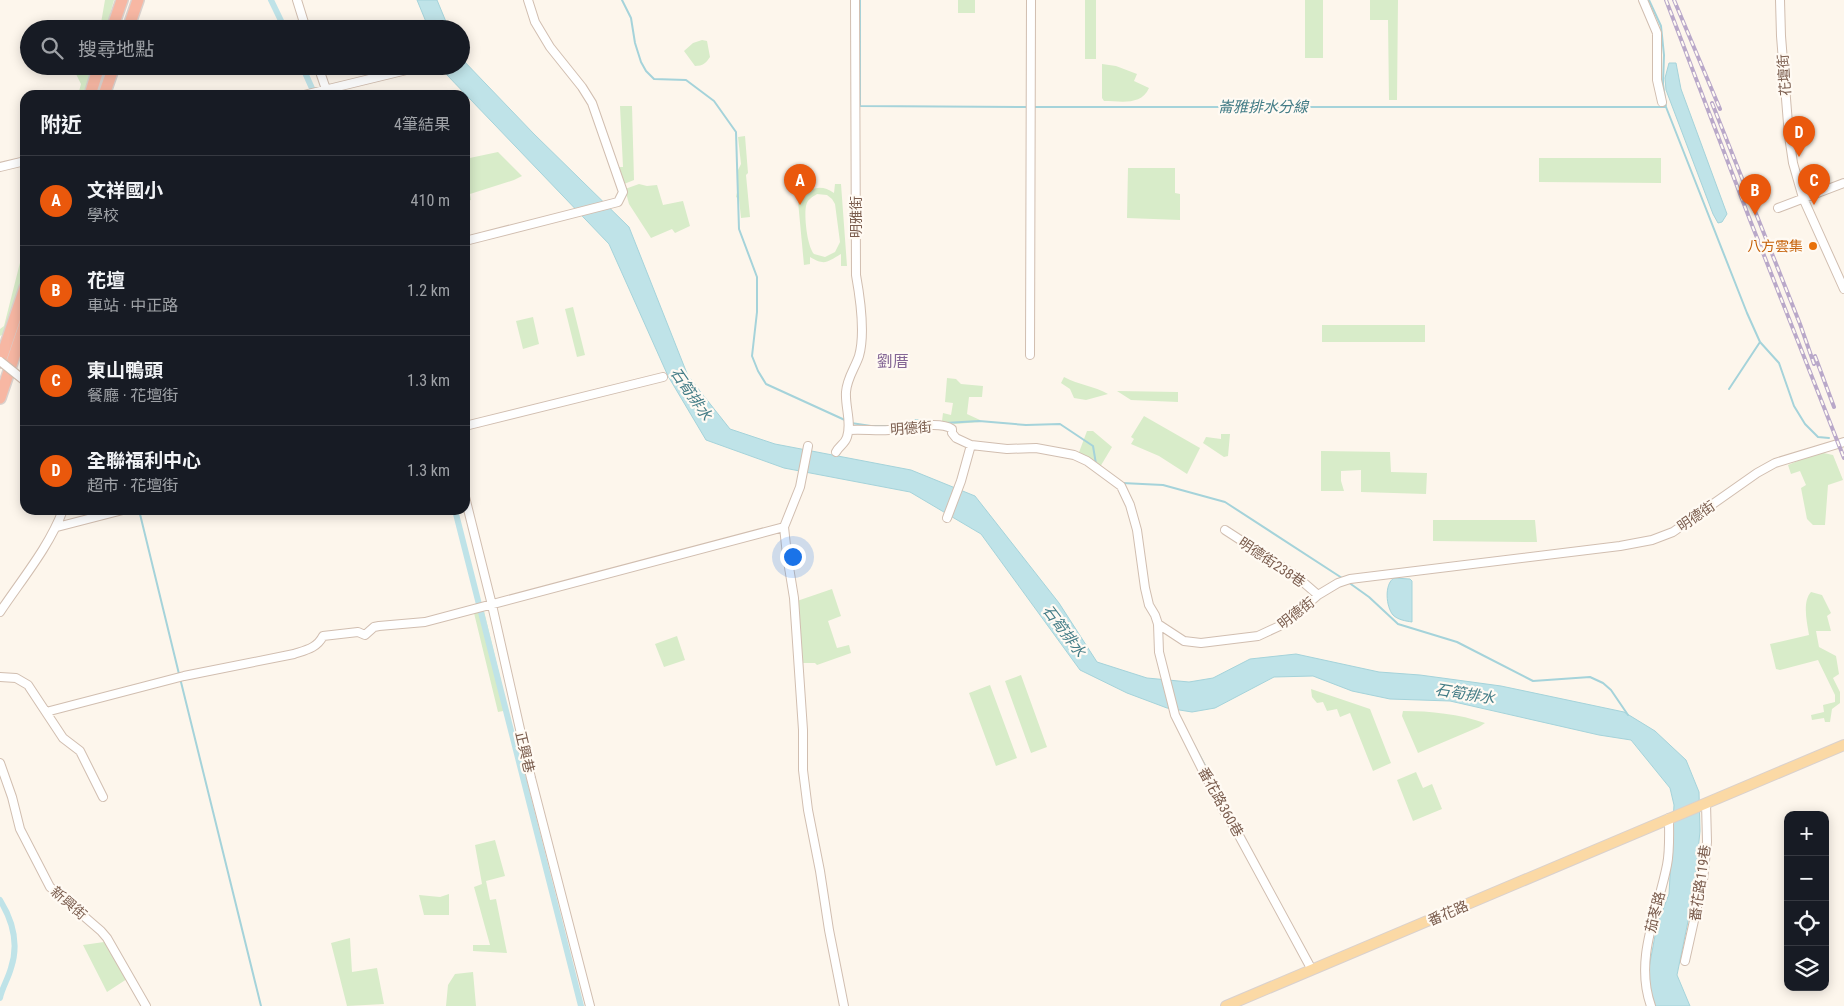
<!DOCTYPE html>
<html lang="zh-TW">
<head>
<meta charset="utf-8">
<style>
  body { margin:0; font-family:"Roboto Condensed","Noto Sans TC",sans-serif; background:#20242c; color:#f1f3f6 }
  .controls { position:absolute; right:15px; bottom:15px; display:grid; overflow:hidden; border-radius:10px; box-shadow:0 2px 12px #0003 }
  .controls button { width:45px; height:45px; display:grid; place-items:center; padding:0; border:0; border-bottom:1px solid #363941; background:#171b24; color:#f1f3f6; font:25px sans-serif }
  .you { position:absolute; left:792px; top:556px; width:18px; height:18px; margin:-12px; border:4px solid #fff; border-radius:50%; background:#1a73e8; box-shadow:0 0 0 8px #1a73e833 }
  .badge { display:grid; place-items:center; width:32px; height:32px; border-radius:50%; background:#ea580c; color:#fff; font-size:16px; font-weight:700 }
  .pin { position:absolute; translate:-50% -41px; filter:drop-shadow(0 1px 2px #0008) }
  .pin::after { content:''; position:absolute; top:26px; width:18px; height:15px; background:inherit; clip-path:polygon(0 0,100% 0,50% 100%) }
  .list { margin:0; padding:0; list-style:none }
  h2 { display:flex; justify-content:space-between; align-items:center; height:65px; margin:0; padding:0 20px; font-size:21px }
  h2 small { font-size:16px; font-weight:400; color:#9ea1a6 }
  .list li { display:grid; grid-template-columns:32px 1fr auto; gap:15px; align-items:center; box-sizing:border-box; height:90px; padding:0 20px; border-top:1px solid #363941 }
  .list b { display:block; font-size:19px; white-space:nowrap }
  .list p { margin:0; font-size:16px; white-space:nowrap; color:#9ea1a6 }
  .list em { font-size:16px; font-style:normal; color:#9ea1a6 }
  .icon { flex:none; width:28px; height:28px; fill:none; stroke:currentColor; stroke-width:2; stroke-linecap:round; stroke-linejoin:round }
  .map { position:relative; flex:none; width:1844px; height:1006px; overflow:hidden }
  .search { position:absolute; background:#171b24; box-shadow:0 2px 12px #0003; left:20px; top:20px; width:450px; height:55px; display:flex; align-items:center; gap:12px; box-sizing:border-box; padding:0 18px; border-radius:28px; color:#9ea1a6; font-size:19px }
  .panel { position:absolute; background:#171b24; box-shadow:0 2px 12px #0003; left:20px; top:90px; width:450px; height:425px; border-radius:15px }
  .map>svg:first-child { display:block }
  .green { fill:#d8ecc9; fill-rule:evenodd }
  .water { fill:#bfe3e8; stroke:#a5d3da }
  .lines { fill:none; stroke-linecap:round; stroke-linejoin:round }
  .stream { stroke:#a5d3da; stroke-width:2 }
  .canal { stroke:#bfe3e8; stroke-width:6 }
  .minor-casing { stroke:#d1beb0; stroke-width:10 }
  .major-casing { stroke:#dad1cd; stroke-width:12 }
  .highway-casing { stroke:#dad1cd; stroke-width:14 }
  .minor { stroke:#fff; stroke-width:8 }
  .major { stroke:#fbd9a5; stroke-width:10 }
  .highway { stroke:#f7b7a3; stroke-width:11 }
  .rail-casing { stroke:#b9a8c9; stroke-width:4 }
  .rail { stroke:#fffaf3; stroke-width:2; stroke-dasharray:5.5; stroke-linecap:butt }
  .minor-bridge-casing { stroke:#d1beb0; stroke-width:10; stroke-linecap:butt }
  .minor-bridge { stroke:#fff; stroke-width:8 }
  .food-dot { fill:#e8710a; stroke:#fffaf3; stroke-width:2 }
  .labels { text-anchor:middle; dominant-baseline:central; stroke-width:4.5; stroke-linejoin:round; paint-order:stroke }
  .street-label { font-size:14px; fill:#7a5c4d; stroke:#fffaf3 }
  .food-label { font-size:14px; fill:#c56008; stroke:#fffaf3; text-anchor:end }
  .water-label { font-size:15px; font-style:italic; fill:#437c86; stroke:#fffaf3 }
  .quarter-label { font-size:16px; fill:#846695; stroke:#fffaf3 }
</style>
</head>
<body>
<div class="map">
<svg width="1844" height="1006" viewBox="0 0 1844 1006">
  <rect width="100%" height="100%" fill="#fdf6ec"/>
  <path class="green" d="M105,0H114L106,29H97L101,23Z
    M958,0H975V13H958Z
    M1085,0H1096V59H1085Z
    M1305,0H1323V58H1305Z
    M1370,0H1398L1397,100H1389L1388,20H1370Z
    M702,40L707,41L710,57C706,63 703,66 695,66L684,51L693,43Z
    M1102,64L1116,66L1137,74L1134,81L1149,88C1141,106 1121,101 1104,101L1102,98Z
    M74,66H93L83,95H78L81,84L74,70Z
    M620,106H632L634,180L624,184L618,167H623Z
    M745,136L748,173L746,175L750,217L741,218L739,199L736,197L738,188L737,172L741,164L738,137Z
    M498,152L522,176L514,180L470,194L471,200L465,201V159Z
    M1539,158H1661V183L1539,182Z
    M1128,168H1175V193L1180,194V220L1127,218Z
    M802,179L805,194C814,186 824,186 834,193L835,184H841L847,266H841V254C827,262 825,266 810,257V264L804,265L796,180ZM817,194L827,195L832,199L835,204L840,242L835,252L825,257L814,254C807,246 804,216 806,206C807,200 812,197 817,194Z
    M639,184L647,186L657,185L663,205L683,201L690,226L675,233L672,229L651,238L629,204L625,189Z
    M25,243V272L5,333L0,336V329L4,326Z
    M573,307L585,355L577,357L565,309Z
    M533,317L539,344L523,349L516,321Z
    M1322,325H1425V342H1322Z
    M1064,377C1079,385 1094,386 1108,394L1086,400L1074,398L1070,389L1061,383Z
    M947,378L956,379L961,384L983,386L982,397H969L967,414L980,420V422L955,424L942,421L943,413L951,415L953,403L945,402Z
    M1117,391L1178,392V402L1131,400Z
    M1144,416L1200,448L1187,474L1159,456L1131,444L1134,439L1131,437Z
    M1087,431H1093L1112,447L1100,467L1078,455Z
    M1221,434H1230L1228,456L1224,457L1203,443L1206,437L1221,439Z
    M1321,451L1390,452L1391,472L1427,473L1426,494L1361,492V470L1341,471V481L1344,491H1321Z
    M1819,452L1833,455L1843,480L1828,485L1825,525H1813L1807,519L1801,488L1806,485L1800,471L1791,474L1788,465Z
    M1433,520H1535L1537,542L1433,541Z
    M832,589L841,616L828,621L837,648L849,645L851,653L817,665L815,663H801L797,601Z
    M1811,592L1822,595L1831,613L1827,616L1831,631H1816L1819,647L1836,656L1839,674L1833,678L1840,692V703L1832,709L1830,722H1825L1824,718L1812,720L1811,715L1824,712L1823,705L1835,702V695L1818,660L1780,670L1776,669L1770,644L1809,635C1807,622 1802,602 1811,592Z
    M484,611L508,710L498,712L474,613Z
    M677,636L685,660L664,667L655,644Z
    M1021,675L1047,747L1031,753L1005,681Z
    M990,685L1017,758L996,766L969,693Z
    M1311,689L1370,709L1391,763L1373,771L1350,713L1340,717L1337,709L1327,711L1323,702L1317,703L1312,697Z
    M1403,711C1431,711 1459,714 1485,723L1479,727L1418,753L1402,716Z
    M1416,772L1423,788L1432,784L1442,809L1413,821L1397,780Z
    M495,840L505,876L486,881L490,900L496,899L507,953L473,951V945H490L474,887L482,884L475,845Z
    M449,894V915H424L419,895L440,897Z
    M350,938L352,972L377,968L384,1004L347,1006L331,943Z
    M111,941L130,977L107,992L83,945Z
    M473,972L476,1006H446L448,985L455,974Z"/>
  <path class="water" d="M417,0H437L449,29H429Z
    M461,58L534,134L629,227L688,376L730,429L775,444L911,470L975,496L1059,603L1097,662L1147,678L1189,682L1213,678L1250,659L1296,654L1379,672L1420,675L1501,686L1624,712L1655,731L1686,760L1699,792L1700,831L1694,892L1677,975L1690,1006H1655L1646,984L1657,925L1669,894L1674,805L1670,788L1631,740L1599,735L1450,701L1390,699L1352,691L1313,676L1274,677L1215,708L1192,712L1167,708L1127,693L1080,670L981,534L910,492L784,468L706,440L668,376L609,244L447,75L444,66H461Z
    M1669,63H1676L1681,89L1727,214L1722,222L1718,223L1713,214L1666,90L1665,78Z
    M1394,578L1410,579L1412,581V622C1406,621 1398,620 1393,615C1386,607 1384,584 1394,578Z"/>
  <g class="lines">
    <path class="stream" d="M622,0L631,18L635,43L641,62L646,71L654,79L686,80L714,101L736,132L739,229L757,277V312L752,356L758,371L766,384L847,421
      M860,0V106L1028,107
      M1649,0L1661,26L1664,55L1663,84L1666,107L1747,313L1760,342L1729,389
      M1033,107H1666
      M1760,342L1779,363L1794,406L1805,424L1818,437L1829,438
      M851,423L871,426H892L915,420L930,422
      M945,423L979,421L1026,425L1060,424L1093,446L1096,464
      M1122,483L1163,485L1225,502L1342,578
      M139,510L179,674
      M1348,582L1369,597L1398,624L1457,642L1533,681L1590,677L1603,683L1611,690L1628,715
      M180,678L261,1006
      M1193,743L1239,829"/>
    <path class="canal" d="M271,0L285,29
      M302,66L315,95
      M455,510L581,1006
      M0,900C13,921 19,944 11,968C8,979 2,988 0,998"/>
    <g class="minor-casing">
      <path id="minor" d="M297,0L306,29
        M1643,0L1657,33V80L1662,102
        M1780,0L1781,36L1789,136L1793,163L1803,198L1844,289
        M318,66L328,95
        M304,95L423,66
        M0,167L25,161
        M1778,208L1844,183
        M465,241L618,202L623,192L592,103L582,87L550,47L535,22L528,0
        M1030,355L1031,0
        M465,426L663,377
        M849,430C863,429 876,431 889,430C905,429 938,420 952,429V433L956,438L971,445L1007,449L1036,448L1074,455L1087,461L1121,486L1130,505L1137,530L1145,588L1149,605L1155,615L1158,624L1159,652L1175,715L1219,803L1236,830L1312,970
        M808,446L800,487L784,527L787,555L794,598L803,730V770L808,810L820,871L829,930L844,1006
        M836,452C839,446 845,444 847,437C852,423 845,407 846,392C847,378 855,368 859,356C865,335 860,297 856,275L855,0
        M465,497L492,605L531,778L590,1006
        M947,518L961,481L971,445
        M57,527L123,510
        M1225,530L1296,576L1318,595
        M0,612C22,579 49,547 63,510
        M1158,624L1184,641L1201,643L1258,636L1286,623L1318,595L1338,583L1350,579L1620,546L1652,540L1673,532L1757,473L1775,463L1844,442
        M0,677L16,678L28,685L63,738L80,751L103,797
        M46,712L184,676L294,654C306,650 317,648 323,636L358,632L365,635L374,627L379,626L425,622L784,527
        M0,763L12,797L20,829L50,887L101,931L107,938L146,1006
        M1685,961L1703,880L1707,842L1706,803
        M1651,1006C1634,959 1658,911 1667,865C1670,850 1669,834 1669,818"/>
    </g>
    <g class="major-casing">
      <path id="major" d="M1226,1006L1844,745"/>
    </g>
    <g class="highway-casing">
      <path id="highway" d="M112,29L122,0
        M128,29L138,0
        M90,95L99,66
        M104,95L114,66
        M0,362L25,288
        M0,398L25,324"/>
    </g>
    <use href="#minor" class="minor"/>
    <use href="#major" class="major"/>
    <use href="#highway" class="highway"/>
    <g class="rail-casing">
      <path id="rail" d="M1666,0L1750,220L1844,458
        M1674,0L1720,109
        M1712,103L1800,324L1814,364
        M1815,356L1834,407"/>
    </g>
    <use href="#rail" class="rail"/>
    <g class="minor-bridge-casing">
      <path id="minor-bridge" d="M0,361L25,381"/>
    </g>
    <use href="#minor-bridge" class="minor-bridge"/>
  </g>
  <circle class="food-dot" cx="1813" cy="246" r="5"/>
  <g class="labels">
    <g class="street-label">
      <text transform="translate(1784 75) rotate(-94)">花壇街</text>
      <text transform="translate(856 217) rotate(-90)">明雅街</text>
      <text transform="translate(911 428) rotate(-4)">明德街</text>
      <text transform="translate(1696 516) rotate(-34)">明德街</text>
      <text transform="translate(1272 562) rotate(34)">明德街238巷</text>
      <text transform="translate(1296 613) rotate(-38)">明德街</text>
      <text transform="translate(525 752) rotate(77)">正興巷</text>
      <text transform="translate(1221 802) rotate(61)">番花路360巷</text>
      <text transform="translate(1700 883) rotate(-82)">番花路119巷</text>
      <text transform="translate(69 903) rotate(41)">新興街</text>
      <text transform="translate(1655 912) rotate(-76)">茄苳路</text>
      <text transform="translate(1448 913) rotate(-23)">番花路</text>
    </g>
    <g class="food-label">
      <text x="1803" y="246">八方雲集</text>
    </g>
    <g class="water-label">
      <text x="1263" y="107">崙雅排水分線</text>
      <text transform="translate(691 394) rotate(55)">石筍排水</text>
      <text transform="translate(1064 631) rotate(53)">石筍排水</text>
      <text transform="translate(1465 694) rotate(9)">石筍排水</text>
    </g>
    <g class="quarter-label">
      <text x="893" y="361">劉厝</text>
    </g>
  </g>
</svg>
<div class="controls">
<button>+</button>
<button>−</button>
<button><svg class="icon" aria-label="locate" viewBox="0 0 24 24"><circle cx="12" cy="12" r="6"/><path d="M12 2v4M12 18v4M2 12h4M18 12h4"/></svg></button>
<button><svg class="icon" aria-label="layers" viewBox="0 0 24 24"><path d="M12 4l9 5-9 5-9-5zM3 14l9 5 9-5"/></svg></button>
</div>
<div class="you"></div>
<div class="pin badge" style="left:800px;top:205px">A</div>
<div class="pin badge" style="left:1755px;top:215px">B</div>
<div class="pin badge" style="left:1814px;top:205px">C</div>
<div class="pin badge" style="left:1799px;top:157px">D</div>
<div class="search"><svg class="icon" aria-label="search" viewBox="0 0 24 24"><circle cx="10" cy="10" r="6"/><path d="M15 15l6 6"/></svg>搜尋地點</div>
<section class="panel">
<h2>附近<small>4筆結果</small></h2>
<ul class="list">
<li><span class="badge">A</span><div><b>文祥國小</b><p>學校</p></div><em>410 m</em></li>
<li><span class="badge">B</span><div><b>花壇</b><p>車站 · 中正路</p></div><em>1.2 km</em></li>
<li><span class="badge">C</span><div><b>東山鴨頭</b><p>餐廳 · 花壇街</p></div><em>1.3 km</em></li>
<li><span class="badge">D</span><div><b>全聯福利中心</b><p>超市 · 花壇街</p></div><em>1.3 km</em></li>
</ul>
</section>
</div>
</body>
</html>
